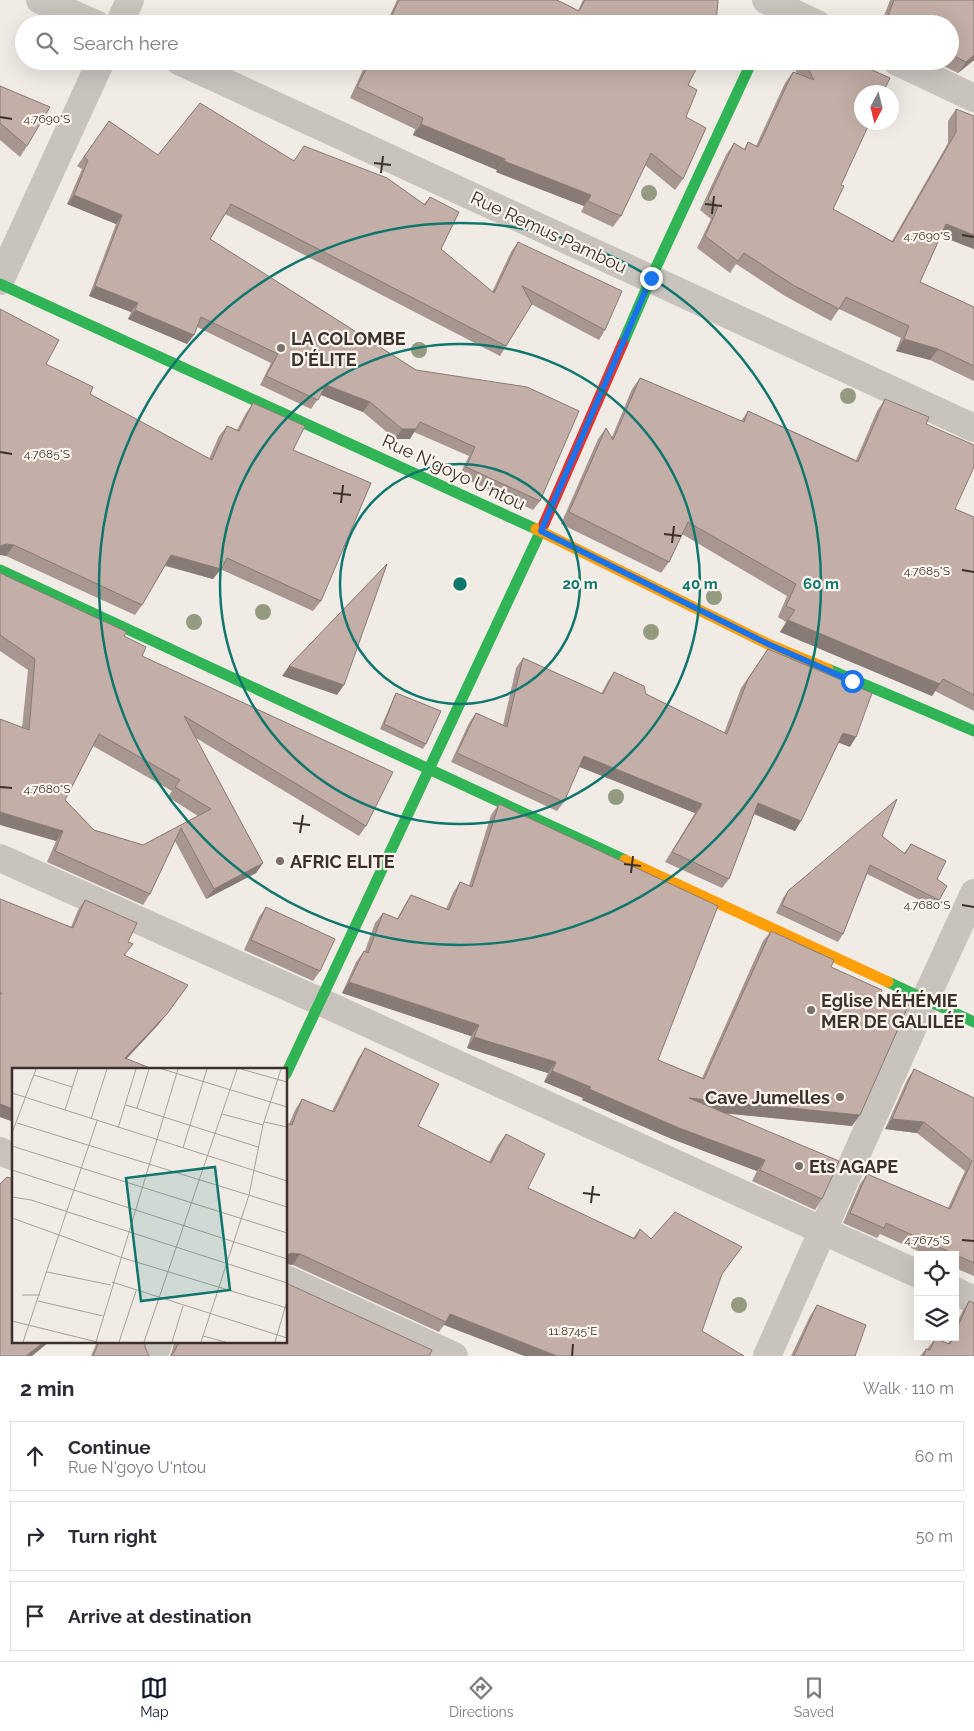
<!DOCTYPE html>
<html lang="en">
<head>
<meta charset="utf-8">
<style>
  body { margin:0; font-family:Raleway,sans-serif; background:#f7f7f7; color:#2b2b33 }
  .controls { position:absolute; right:15px; bottom:15px; display:grid; overflow:hidden; border-radius:0px; box-shadow:0 5px 20px #0002 }
  .controls button { width:45px; height:45px; display:grid; place-items:center; padding:0; border:0; border-bottom:1px solid #e1e1e2; background:#fff; color:#2b2b33; font:25px sans-serif }
  .compass { position:absolute; left:854px; top:85px; width:45px; height:45px; border-radius:50%; background:#fff; box-shadow:0 5px 20px #0002; rotate:187deg }
  .stop { position:absolute; width:15px; height:15px; margin:-11px; border:4px solid #1a73e8; border-radius:50%; background:#fff }
  .stop.end { background:#1a73e8; border-color:#fff; box-shadow:0 1px 5px #0008 }
  .list { margin:0; padding:0; list-style:none }
  h2 { display:flex; justify-content:space-between; align-items:center; height:65px; margin:0; padding:0 20px; font-size:21px }
  h2 small { font-size:16px; font-weight:400; color:#7c7c81 }
  .list li { display:grid; grid-template-columns:32px 1fr auto; gap:15px; align-items:center; box-sizing:border-box; height:70px; margin:0 10px 10px; padding:0 10px; border:1px solid #e1e1e2; border-radius:0px }
  .list b { display:block; font-size:19px; white-space:nowrap }
  .list p { margin:0; font-size:16px; white-space:nowrap; color:#7c7c81 }
  .list em { font-size:16px; font-style:normal; color:#7c7c81 }
  .icon { flex:none; width:28px; height:28px; fill:none; stroke:currentColor; stroke-width:2; stroke-linecap:round; stroke-linejoin:round }
  .map { position:relative; flex:none; width:974px; height:1356px; overflow:hidden }
  .search { position:absolute; background:#fff; box-shadow:0 5px 20px #0002; left:15px; right:15px; top:15px; height:55px; display:flex; align-items:center; gap:12px; box-sizing:border-box; padding:0 18px; border-radius:28px; color:#7c7c81; font-size:19px }
  .sheet { height:305px; background:#fff }
  nav { display:flex; justify-content:space-around; align-items:center; box-sizing:border-box; height:70px; border-top:1px solid #e1e1e2; background:#fff; font-size:14px; color:#7c7c81 }
  nav a { display:grid; justify-items:center; gap:2px }
  nav .on { color:#111827 }
  .map>svg:first-child { display:block }
  .lines { fill:none; stroke-linecap:round; stroke-linejoin:round }
  .street { stroke:#c9c3be; stroke-width:28 }
  .fast { stroke:#30b455; stroke-width:11 }
  .slow { stroke:#ff9f0a; stroke-width:11 }
  .jam { stroke:#e5322d; stroke-width:11 }
  .tree { fill:#959b80 }
  .wall { fill:#a89690; fill-rule:evenodd }
  .shaded-wall { fill:#887a75 }
  .building { fill:#c3afa7; stroke:#887a75; fill-rule:evenodd }
  .route { stroke:#1a73e8; stroke-width:6 }
  .ticks { fill:none; stroke:#3b302b; stroke-width:2 }
  .ring { fill:none; stroke:#0f766e; stroke-width:2.5 }
  .poi-dot { fill:#7a716c; stroke:#fbf5ee; stroke-width:2 }
  .labels { text-anchor:middle; dominant-baseline:central; stroke-width:4.5; stroke-linejoin:round; paint-order:stroke }
  .street-label { font-size:18px; fill:#3b302b; stroke:#fbf5ee }
  .poi-label { font-size:18px; font-weight:bold; fill:#3b302b; stroke:#fbf5ee; text-anchor:start }
  .inset-road { fill:none; stroke:#a8a09b; stroke-width:1 }
  .view { fill:#0f766e; fill-opacity:0.15; stroke:#0f766e; stroke-width:2.5 }
  .inset-edge { fill:none; stroke:#3b302b; stroke-width:2.5 }
  .ticks-label { font-size:12px; text-anchor:middle; fill:#3b302b; stroke:#fbf5ee; stroke-width:4.5; stroke-linejoin:round; paint-order:stroke }
  .centre { fill:#0f766e; stroke:#fbf5ee; stroke-width:2.5 }
  .ring-label { font-size:15px; text-anchor:middle; font-weight:bold; fill:#0f766e; stroke:#fbf5ee; stroke-width:4.5; stroke-linejoin:round; paint-order:stroke }
</style>
</head>
<body>
<div class="map">
<svg width="974" height="1356" viewBox="0 0 974 1356">
  <rect width="100%" height="100%" fill="#f0ebe5"/>
  <g class="lines">
    <path class="street" d="M40,0L96,24
      M766,0L817,24
      M119,24L130,0
      M179,61L974,428
      M896,61L974,98
      M0,281L101,61
      M0,858L321,1002L918,1274
      M0,1151L14,1157
      M286,1279L454,1356
      M955,1291L974,1300
      M153,1356L159,1342
      M767,1356L925,1000L974,893"/>
    <path class="fast" d="M0,284L536,529
      M623,343L651,278L752,61
      M0,570L625,860
      M828,669L974,731
      M888,982L974,1022
      M286,1074L544,524"/>
    <path class="slow" d="M536,529L768,644L828,669
      M625,860L888,982"/>
    <path class="jam" d="M544,524L623,343"/>
  </g>
  <g class="tree">
    <circle cx="649" cy="193" r="8"/>
    <circle cx="419" cy="350" r="8"/>
    <circle cx="848" cy="396" r="8"/>
    <circle cx="714" cy="597" r="8"/>
    <circle cx="263" cy="612" r="8"/>
    <circle cx="194" cy="622" r="8"/>
    <circle cx="651" cy="632" r="8"/>
    <circle cx="616" cy="797" r="8"/>
    <circle cx="739" cy="1305" r="8"/>
  </g>
  <path class="wall" d="M397,0H557L578,11L583,0H718L716,24H386Z
    M890,0H974V60L958,73L933,61H950V24H881Z
    M367,61H700L688,85L683,179L675,190L645,165L621,216L613,227L581,212L584,206L496,172L497,170L413,135L415,129L350,98Z
    M791,61H852L841,185L833,209L892,241L948,143V121L956,109L974,116V249L941,236L920,282L974,307V381L930,360L896,351L901,338L839,309L831,321L785,296L736,264L730,273L697,248L711,219L700,210L726,155L734,143L744,149L748,142L756,146L785,83L793,72L797,73Z
    M0,86L27,146L20,157L0,140Z
    M109,121L158,155L294,161L424,204L430,197L441,249L492,292L511,252L518,242L605,330L599,340L531,304L506,346L500,356L225,214L210,239L416,370L540,501L533,510L459,476L469,456L414,432L410,439H395L363,412L321,395L311,409L260,385L271,363L197,327L187,344L128,319L131,312L89,296L116,224L67,204L82,169L77,166Z
    M46,364L90,394L209,459L219,436L227,426L237,430L246,413L253,403L293,450L321,601L313,611L220,569L213,579L165,566L142,605L135,615L6,556Z
    M640,378L741,421L748,411L856,460L877,411L885,399L926,424L955,509L974,517V711L935,691L932,696L780,632L786,622L778,617L787,596L682,534L669,562L661,573L561,524L598,439L606,428L612,437L632,389Z
    M0,573L124,636L142,656L366,826L359,836L196,738L263,863L256,873L206,899L175,841L150,894L143,905L47,862L56,841L22,728L28,670L0,651ZM93,746L172,791L168,797L198,816L143,845L94,830L65,800Z
    M768,649L850,747L839,742L795,831L754,814L729,879L722,888L665,862L695,813L579,766L564,802L557,811L451,762L469,723L476,713L503,725L516,668L523,658L601,694L608,681L614,672L646,694L724,733L741,688Z
    M396,693L426,744L423,749L380,729L393,699Z
    M499,804L658,1060L702,1078L763,941L771,931L878,997L852,1126L725,1113L822,1199L815,1210L752,1181L757,1171L672,1139L582,1100L583,1098L544,1082L548,1073L467,1048L471,1036L342,993L356,962L364,951H365L375,923L383,913L397,919L404,906L411,895L446,909L453,893L460,882L469,886L491,815Z
    M882,836L904,853L911,844L937,879L939,900L934,907L867,874L843,934L838,942L776,913L783,898L788,891Z
    M0,899L71,927L78,910L85,900L128,942L125,956L159,1024L14,1070V1122L0,1117Z
    M266,907L320,971L313,981L244,950L259,917Z
    M365,1048L418,1126L489,1162L498,1145L506,1134L528,1188L633,1238L640,1229L651,1239L742,1247L444,1325L439,1332L293,1265L286,1264V1123L289,1124L295,1110L302,1099L332,1111L358,1059Z
    M914,1069L974,1098V1276L955,1268V1255H927L880,1234L877,1238L843,1223L860,1184L867,1174L948,1208L965,1171L917,1133L885,1129L907,1080Z
    M969,1301L974,1356H920L926,1349H927L935,1339L948,1344L951,1337H955V1327L962,1312Z
    M817,1305L855,1356H791L810,1316Z
    M97,1342H145V1347L149,1356H91Z
    M174,1342H286L429,1356H170L173,1348Z"/>
  <path class="shaded-wall" d="M974,55V60L958,73L966,62Z
    M421,124L505,159L497,170L413,135Z
    M504,161L591,195L584,206L496,172Z
    M74,195L122,215L116,224L67,204Z
    M946,224L974,235V249L938,235Z
    M95,286L138,303L131,312L89,296Z
    M135,310L194,335L187,344L128,319Z
    M904,339L938,349L930,360L896,351Z
    M326,385L370,402L363,412L319,394Z
    M402,429H416L410,439H395Z
    M6,544L14,545L6,556L0,555V546Z
    M171,555L221,569L213,579L164,565Z
    M788,620L940,684L932,696L780,632Z
    M289,666L344,685L337,695L282,676Z
    M843,733L856,737L850,747L837,742Z
    M584,756L702,804L695,813L577,766Z
    M758,803L801,821L795,831L752,813Z
    M0,812L63,831L56,841L0,825Z
    M263,863L256,873L206,899L214,889Z
    M349,982L479,1025L471,1036L342,993Z
    M188,985L159,1024L118,1068L125,1058Z
    M474,1037L556,1062L548,1073L467,1048Z
    M552,1071L591,1087L583,1098L544,1082Z
    M589,1089L765,1160L757,1171L672,1139L582,1100Z
    M689,1098L860,1115L852,1126L681,1109Z
    M0,1104L14,1109V1122L0,1117Z
    M892,1119L924,1122L917,1133L885,1129Z
    M292,1253L300,1254L293,1265L286,1264V1255Z
    M450,1314L557,1356H524L444,1325Z
    M44,1342H49L32,1356H26Z"/>
  <path class="building" d="M399,0H557L579,11L585,0H718L716,24H388Z
    M894,0H974V55L966,62L950,54V24H885Z
    M370,61H700L688,85L697,90L686,117L706,128L683,179L651,153L621,216L588,201L591,195L504,161L505,159L421,124L423,118L357,87Z
    M804,61H852L890,78L883,92H862V122H870L841,185L844,186L833,209L893,242L956,132V109L974,116V235L946,224L920,282L974,307V366L938,349L904,339L909,326L846,297L839,309L793,285L744,253L738,261L705,236L718,207L708,199L734,143L745,150L748,142L758,147L793,72L814,80Z
    M0,86L50,107L27,146L0,123Z
    M200,103L294,161L304,146L387,178L425,205L430,197L459,212L441,249L494,293L518,242L622,291L605,330L522,286L532,304L506,346L231,204L210,239L416,370L527,387L579,411L540,501L466,467L475,447L420,422L416,429H402L370,402L326,385L318,400L266,376L278,354L201,317L194,335L135,310L138,303L95,286L122,215L74,195L88,160L84,157L109,121L158,155Z
    M0,309L59,340L46,364L93,387L90,394L212,460L227,426L239,431L253,403L305,426L293,450L371,483L321,601L227,558L221,569L171,555L142,605L14,545L6,544L0,546Z
    M640,378L744,422L748,411L858,462L885,399L929,417L926,424L974,445V467L955,509L974,517V695L943,679L940,684L788,620L795,610L786,606L796,584L688,522L669,562L569,512L606,428L613,440Z
    M387,564L344,685L289,666Z
    M0,573L127,632L124,636L146,647L142,656L393,772L366,826L184,716L263,863L214,889L181,828L150,894L55,851L63,831L0,812V719L29,730L35,659L0,635ZM99,734L180,780L175,787L211,809L143,845L94,830L65,800Z
    M768,649L872,693L856,737L843,733L801,821L758,803L729,879L672,852L702,804L584,756L564,802L457,753L476,713L507,727L523,658L603,694L614,672L644,686L646,694L727,734L748,679Z
    M396,693L441,711L426,744L384,724Z
    M897,799L882,836L905,854L911,844L946,861L937,879L947,886L939,900L870,865L843,934L782,905L788,891Z
    M499,804L718,906L658,1060L704,1079L771,931L834,960L831,967L882,990L878,997L909,1004L860,1115L689,1098L839,1161L822,1199L760,1170L765,1160L679,1128L589,1089L591,1087L552,1071L556,1062L474,1037L479,1025L349,982L364,951L368,953L383,913L398,919L411,895L449,910L460,882L472,887Z
    M0,899L73,928L85,900L137,923L128,942L133,944L124,955L188,985L167,1014L125,1058L155,1070H14V1109L0,1104V995L2,993H0Z
    M266,907L335,939L320,971L251,940Z
    M365,1048L439,1084L418,1126L491,1163L506,1134L545,1154L528,1188L635,1239L640,1229L651,1239L675,1212L742,1247L722,1274L702,1331L744,1356H557L450,1314L446,1322L300,1254L292,1253L286,1255V1123L292,1125L302,1099L334,1112Z
    M914,1069L974,1098V1263L886,1223L884,1228L850,1213L867,1174L950,1209L972,1161L924,1122L892,1119Z
    M7,1177L14,1179V1342H44L26,1356H0V1184Z
    M286,1283L432,1350L429,1356H171L174,1352L179,1342H286Z
    M969,1301L974,1303V1356H924L926,1349L930,1350L935,1339L950,1344L953,1337H955V1333Z
    M817,1305L866,1325L855,1356H794Z
    M99,1342H145V1347L149,1356H93Z"/>
  <g class="lines">
    <path class="route" d="M651,278L541,531L768,644L852,681"/>
  </g>
  <path class="ticks" d="M0,117L12,119M374,163L391,165M381,173L383,156M705,204L722,206M712,214L714,196M962,235L974,237M0,452L12,454M333,493L351,495M341,503L343,485M664,534L681,536M672,543L674,526M962,570L974,572M0,787L12,788M293,823L310,825M300,833L303,815M624,864L641,866M631,873L633,856M962,905L974,907M583,1193L600,1195M591,1203L593,1186M962,1240L974,1241M572,1356L573,1344"/>
  <g class="ring">
    <circle cx="460" cy="584" r="120"/>
    <circle cx="460" cy="584" r="240"/>
    <circle cx="460" cy="584" r="361"/>
  </g>
  <g class="poi-dot">
    <circle cx="281" cy="348" r="5"/>
    <circle cx="280" cy="861" r="5"/>
    <circle cx="811" cy="1010" r="5"/>
    <circle cx="840" cy="1097" r="5"/>
    <circle cx="799" cy="1166" r="5"/>
  </g>
  <g class="labels">
    <g class="street-label">
      <text transform="translate(549 232) rotate(25)">Rue Remus Pambou</text>
      <text transform="translate(454 472) rotate(25)">Rue N'goyo U'ntou</text>
    </g>
    <g class="poi-label">
      <text x="291" y="338">LA COLOMBE<tspan x="291" dy="21">D'ÉLITE</tspan></text>
      <text x="290" y="861">AFRIC ELITE</text>
      <text x="821" y="1000">Eglise NÉHÉMIE<tspan x="821" dy="21">MER DE GALILÉE</tspan></text>
      <text x="830" y="1097" text-anchor="end">Cave Jumelles</text>
      <text x="809" y="1166">Ets AGAPE</text>
    </g>
  </g>
  <g transform="translate(12 1068)">
    <rect width="275" height="275" fill="#f0ebe5"/>
    <path class="inset-road" d="M150,1L275,39M229,1L275,14M22,7L60,19M0,25L275,113M114,37L246,79M125,40L137,1M53,42L66,1M210,46L251,57M79,51L95,1M252,54L275,59M5,55L275,139M106,60L124,1M0,65L24,1M0,78L275,165M171,80L195,1M0,102L275,191M0,129L19,132L275,215M0,150L108,189L275,240M35,204L99,217M100,214L275,270M10,227H28M26,233L91,248M0,253L85,274M191,268L213,274M11,274L85,53M84,274L166,1M107,274L124,223M132,274L225,1M160,274L171,238M189,274L237,127L251,57L269,1M263,274L275,233"/>
    <path class="view" d="M203,99L218,222L129,233L114,110Z"/>
    <rect width="275" height="275" class="inset-edge"/>
  </g>
  <g class="ticks-label">
    <text x="47" y="123">4.7690°S</text>
    <text x="927" y="240">4.7690°S</text>
    <text x="47" y="458">4.7685°S</text>
    <text x="927" y="575">4.7685°S</text>
    <text x="47" y="793">4.7680°S</text>
    <text x="927" y="909">4.7680°S</text>
    <text x="927" y="1244">4.7675°S</text>
    <text x="573" y="1335">11.8745°E</text>
  </g>
  <circle cx="460" cy="584" r="8" class="centre"/>
  <g class="ring-label">
    <text x="580" y="589">20 m</text>
    <text x="700" y="589">40 m</text>
    <text x="821" y="589">60 m</text>
  </g>
</svg>
<div class="controls">
<button><svg class="icon" aria-label="locate" viewBox="0 0 24 24"><circle cx="12" cy="12" r="6"/><path d="M12 2v4M12 18v4M2 12h4M18 12h4"/></svg></button>
<button><svg class="icon" aria-label="layers" viewBox="0 0 24 24"><path d="M12 4l9 5-9 5-9-5zM3 14l9 5 9-5"/></svg></button>
</div>
<svg class="compass" viewBox="-18 -18 36 36"><path d="M0-13l5 13h-10z" fill="#e53935"/><path d="M0 13l5-13h-10z" fill="#7c7c81"/></svg>
<div class="stop" style="left:852px;top:681px"></div>
<div class="stop end" style="left:651px;top:278px"></div>
<div class="search"><svg class="icon" aria-label="search" viewBox="0 0 24 24"><circle cx="10" cy="10" r="6"/><path d="M15 15l6 6"/></svg>Search here</div>
</div>
<section class="sheet">
<h2>2 min<small>Walk · 110 m</small></h2>
<ul class="list">
<li><svg class="icon" aria-label="ahead" viewBox="0 0 24 24"><path d="M12 20V5M6 11l6-6 6 6"/></svg><div><b>Continue</b><p>Rue N'goyo U'ntou</p></div><em>60 m</em></li>
<li><svg class="icon" aria-label="right" viewBox="0 0 24 24"><path d="M7 20v-9h11M14 6l5 5-5 5"/></svg><div><b>Turn right</b></div><em>50 m</em></li>
<li><svg class="icon" aria-label="arrive" viewBox="0 0 24 24"><path d="M6 21V4h12l-3 4 3 4H6"/></svg><div><b>Arrive at destination</b></div></li>
</ul>
</section>
<nav>
<a class="on"><svg class="icon" aria-label="map" viewBox="0 0 24 24"><path d="M3 6l6-2 6 2 6-2v14l-6 2-6-2-6 2zM9 4v14M15 6v14"/></svg>Map</a>
<a><svg class="icon" aria-label="directions" viewBox="0 0 24 24"><path d="M12 3l9 9-9 9-9-9zM9 14v-3h6M13 9l2 2-2 2"/></svg>Directions</a>
<a><svg class="icon" aria-label="saved" viewBox="0 0 24 24"><path d="M7 4h10v16l-5-4-5 4z"/></svg>Saved</a>
</nav>
</body>
</html>
